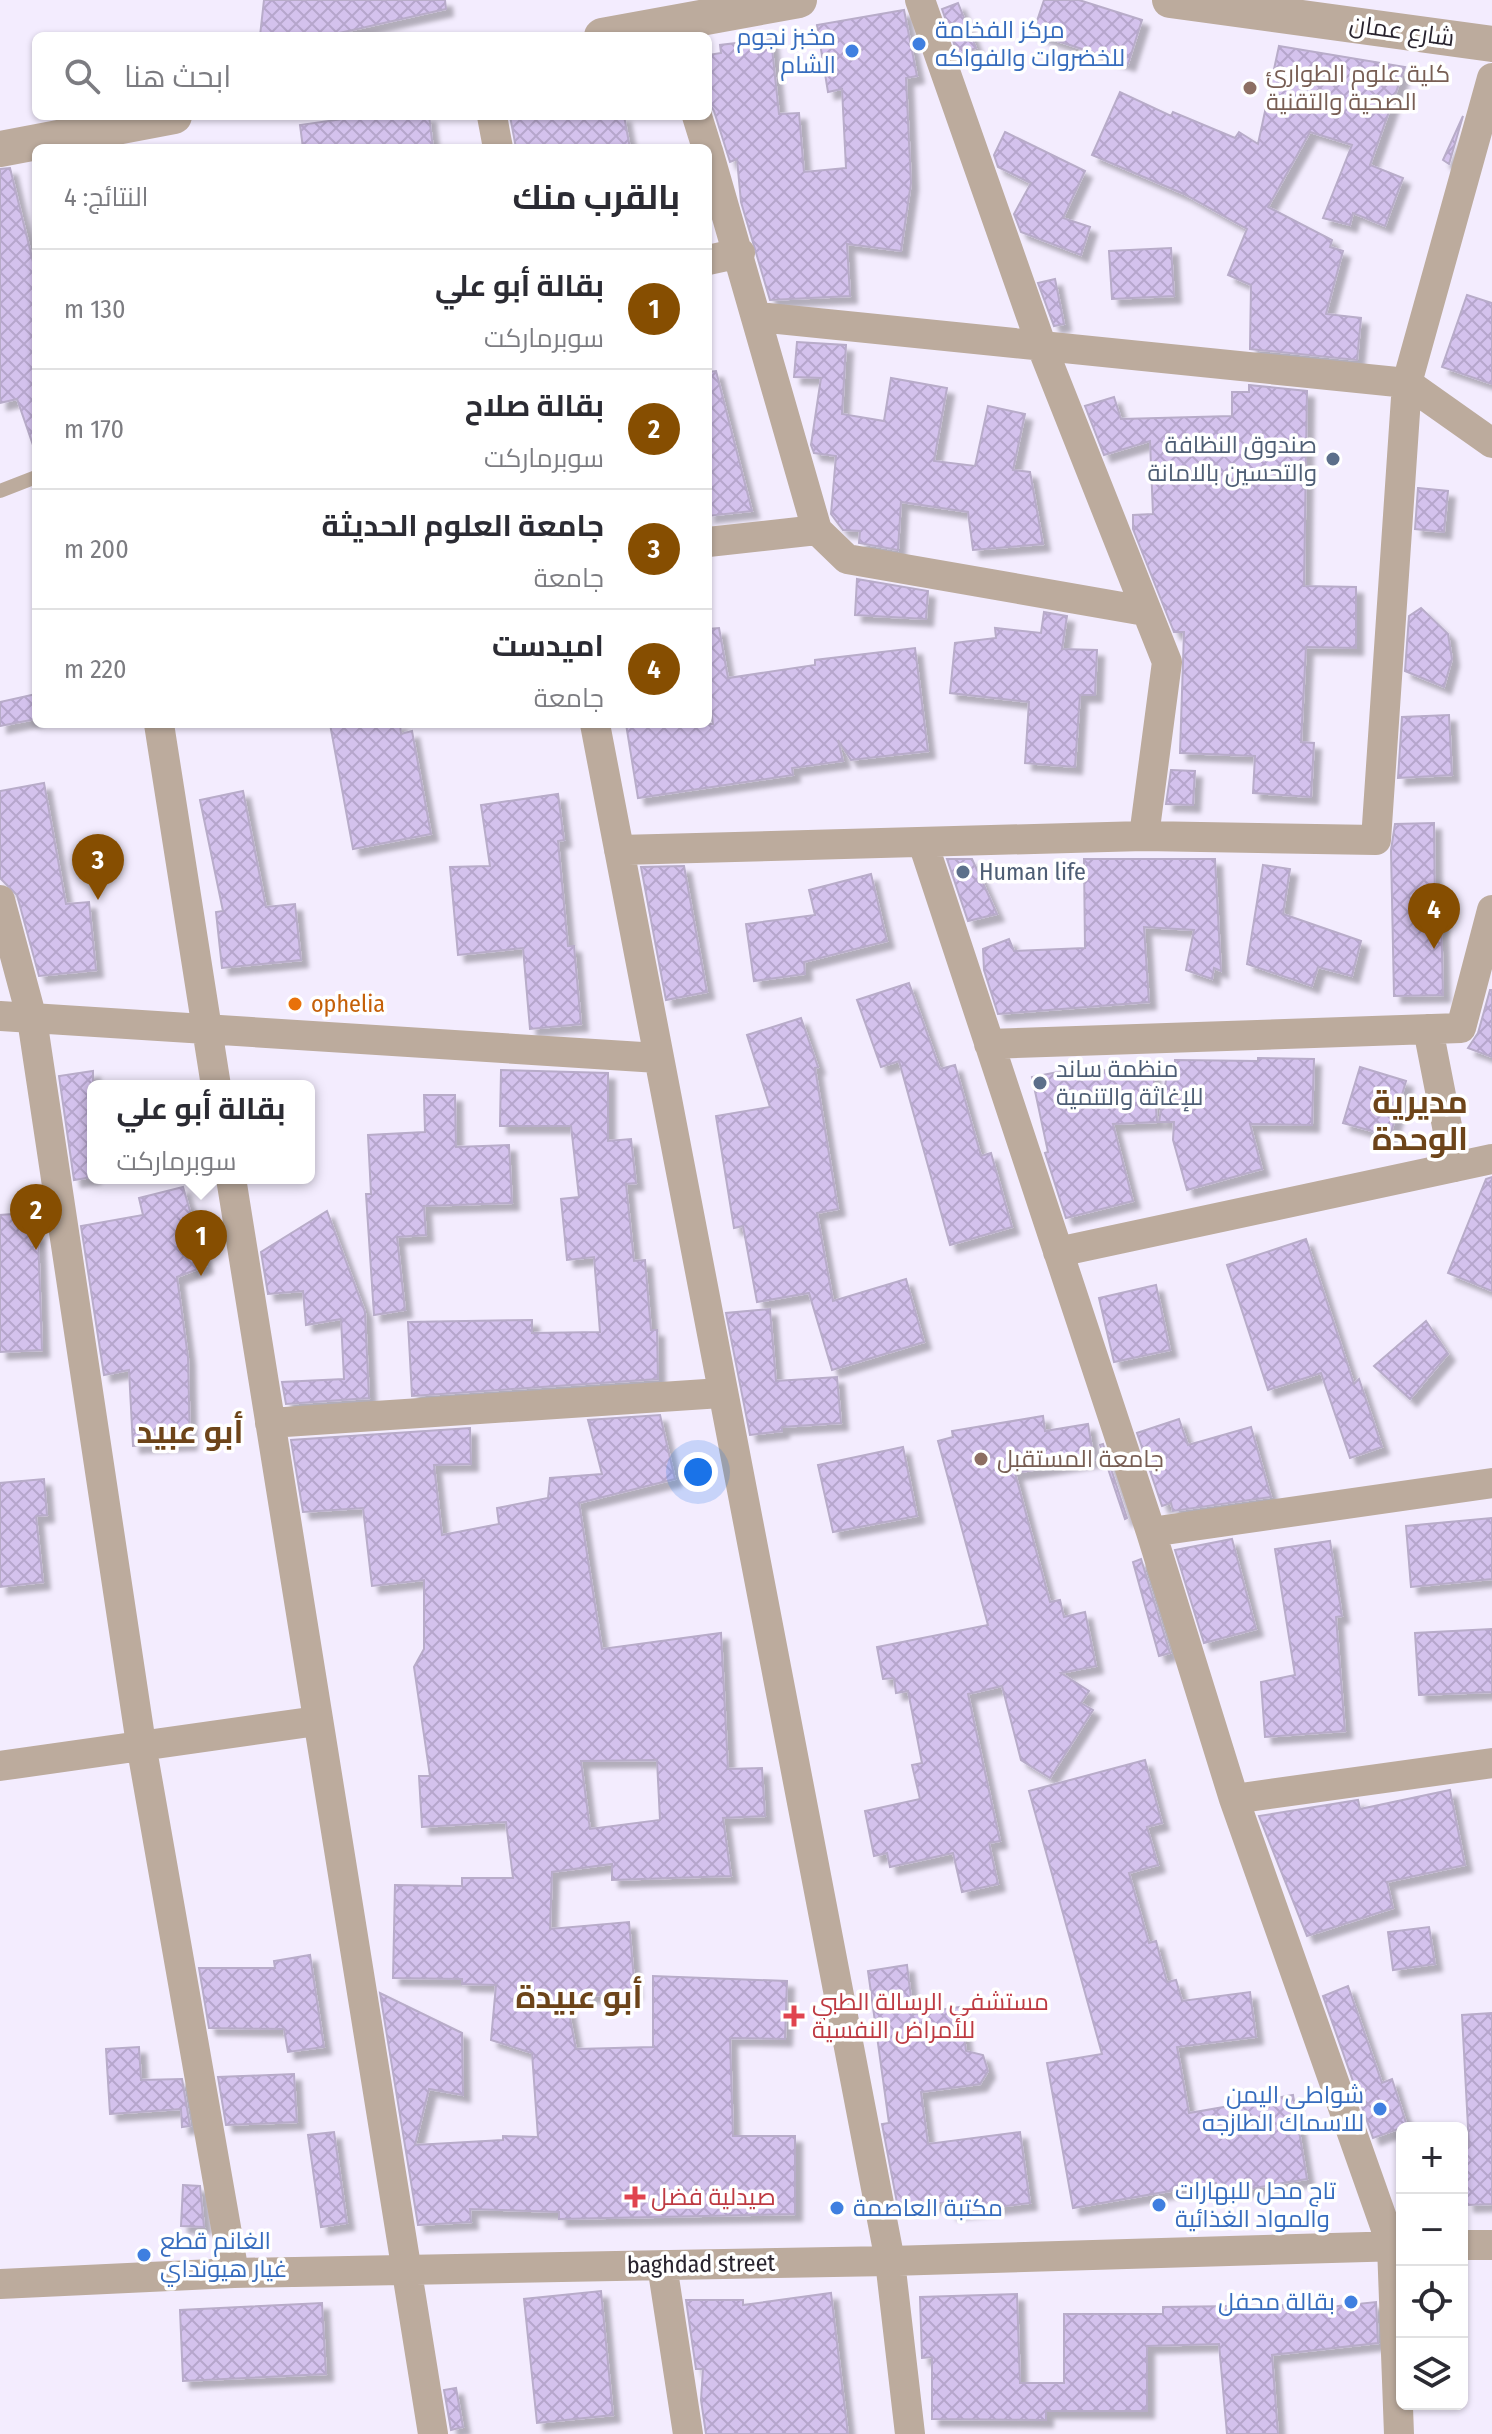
<!DOCTYPE html>
<html lang="ar">
<head>
<meta charset="utf-8">
<style>
  body { margin:0; font-family:"Fira Sans Condensed",Cairo,sans-serif; background:#f2f2f3; color:#2b2b33; direction:rtl }
  .controls { position:absolute; right:24px; bottom:24px; display:grid; overflow:hidden; border-radius:12px; box-shadow:0 2px 6px #0004 }
  .controls button { width:72px; height:72px; display:grid; place-items:center; padding:0; border:0; border-bottom:2px solid #e1e1e2; background:#fff; color:#2b2b33; font:40px sans-serif }
  .you { position:absolute; left:698px; top:1472px; width:28px; height:28px; margin:-20px; border:6px solid #fff; border-radius:50%; background:#1a73e8; box-shadow:0 0 0 12px #1a73e833 }
  .badge { display:grid; place-items:center; width:52px; height:52px; border-radius:50%; background:#864e01; color:#fff; font-size:26px; font-weight:700 }
  .pin { position:absolute; translate:-50% -66px; filter:drop-shadow(0 2px 4px #0008) }
  .pin::after { content:''; position:absolute; top:42px; width:28px; height:24px; background:inherit; clip-path:polygon(0 0,100% 0,50% 100%) }
  .popup { position:absolute; left:87px; top:1080px; width:228px; height:104px; box-sizing:border-box; display:grid; place-content:center; border-radius:12px; background:#fff; filter:drop-shadow(0 2px 6px #0005); font-size:26px; white-space:nowrap; color:#7c7c81 }
  .popup b { font-size:30px; color:#2b2b33 }
  .popup::after { content:''; position:absolute; left:50%; top:100%; margin-left:-16px; border:16px solid transparent; border-top-color:#fff }
  .list { margin:0; padding:0; list-style:none }
  h2 { display:flex; justify-content:space-between; align-items:center; height:104px; margin:0; padding:0 32px; font-size:34px }
  h2 small { font-size:26px; font-weight:400; color:#7c7c81 }
  .list li { display:grid; grid-template-columns:52px 1fr auto; gap:24px; align-items:center; box-sizing:border-box; height:120px; padding:0 32px; border-top:2px solid #e1e1e2 }
  .list b { display:block; font-size:30px; white-space:nowrap }
  .list p { margin:0; font-size:26px; white-space:nowrap; color:#7c7c81 }
  .list em { font-size:26px; font-style:normal; color:#7c7c81 }
  .icon { flex:none; width:44px; height:44px; fill:none; stroke:currentColor; stroke-width:2; stroke-linecap:round; stroke-linejoin:round }
  .map { position:relative; flex:none; width:1492px; height:2434px; overflow:hidden; direction:ltr }
  .search { position:absolute; background:#fff; box-shadow:0 2px 6px #0004; left:32px; top:32px; width:680px; height:88px; display:flex; align-items:center; gap:20px; box-sizing:border-box; padding:0 28px; border-radius:12px; color:#7c7c81; font-size:30px }
  .panel { position:absolute; background:#fff; box-shadow:0 2px 6px #0004; left:32px; top:144px; width:680px; height:584px; border-radius:12px; direction:rtl }
  .map>svg:first-child { display:block }
  .building { fill:url(#building-cross-hatch); stroke:#b8acc9; stroke-width:2; fill-rule:evenodd; filter:url(#shadow) }
  .lines { fill:none; stroke-linecap:round; stroke-linejoin:round }
  .service { stroke:#bcab9d; stroke-width:14 }
  .minor { stroke:#bcab9d; stroke-width:30 }
  .tertiary { stroke:#bcab9d; stroke-width:36 }
  .shop-dot { fill:#3f7fe0; stroke:#fff; stroke-width:3 }
  .education-dot { fill:#8d6e63; stroke:#fff; stroke-width:3 }
  .service-dot { fill:#5c6f8a; stroke:#fff; stroke-width:3 }
  .food-dot { fill:#e8710a; stroke:#fff; stroke-width:3 }
  .health-dot { fill:#e0444e; stroke:#fff; stroke-width:3 }
  .labels { text-anchor:middle; dominant-baseline:central; stroke-width:7; stroke-linejoin:round; paint-order:stroke }
  .shop-label { font-size:24px; fill:#366cbe; stroke:#fff; text-anchor:start }
  .street-label { font-size:24px; fill:#28232e; stroke:#fff }
  .education-label { font-size:24px; fill:#785e54; stroke:#fff; text-anchor:start }
  .service-label { font-size:24px; fill:#4e5e75; stroke:#fff; text-anchor:start }
  .food-label { font-size:24px; fill:#c56008; stroke:#fff; text-anchor:start }
  .health-label { font-size:24px; fill:#be3a42; stroke:#fff; text-anchor:start }
  .district-label { font-size:32px; font-weight:bold; fill:#6d4419; stroke:#fff }
</style>
</head>
<body>
<div class="map">
<svg width="1492" height="2434" viewBox="0 0 1492 2434">
  <defs>
    <pattern id="building-cross-hatch" width="8" height="8" patternUnits="userSpaceOnUse" patternTransform="scale(2)"><rect width="8" height="8" fill="#d4c2ed"/><path d="M0 0l8 8M0 8l8-8" fill="none" stroke="#b6a6cc"/></pattern>
    <filter id="shadow"><feDropShadow dx="7" dy="7" stdDeviation="2" flood-color="#0004"/></filter>
  </defs>
  <rect width="100%" height="100%" fill="#f3ecfe"/>
  <path class="building" d="M264,0H445L446,9L326,36H260Z
    M1044,0H1079L1142,20L1128,64L1033,33Z
    M958,3L976,48L958,55L942,9Z
    M904,10L917,76L906,78L911,183L901,251L847,244L850,296L770,300L741,202L737,159L730,162L714,111L708,102V55L721,53L720,45L771,39L779,114L799,113L804,172L846,168L842,89L828,92L817,25Z
    M1279,46L1405,67L1370,165L1403,178L1385,226L1353,213L1350,225L1323,218L1352,145L1310,132L1268,207L1332,240L1330,247L1343,251L1326,314L1361,318L1357,360L1250,349L1251,285L1228,275L1247,229L1184,194L1092,155L1120,92L1171,116L1173,112L1235,138L1239,132L1258,144Z
    M364,116H429L433,148H303L300,125Z
    M510,116H624L630,148H516Z
    M1463,116L1449,164L1443,160Z
    M1005,132L1085,171L1063,218L1090,227L1081,255L1021,232L1014,214L1031,183L998,167L994,155Z
    M10,168L36,274V444L33,445L17,399L0,403V169Z
    M1171,248L1174,296L1112,299L1109,251Z
    M1055,279L1064,324L1054,326L1038,283Z
    M1467,295L1492,303V384L1442,367Z
    M797,342L846,345L842,414L884,421L891,378L947,388L934,461L975,466L988,406L1025,414L1013,470L1030,472L1043,544L973,550L968,512L901,502L898,550L859,543L860,531L843,530L831,514L836,456L814,453L811,445L821,378L794,377Z
    M716,371L752,511L708,516V372Z
    M1249,385L1307,391L1304,586L1356,587V648L1306,647L1301,742L1314,743L1311,797L1253,793L1255,756L1180,753L1184,632H1174L1133,529V515L1153,514L1150,441L1104,455L1085,406L1114,397L1121,419L1232,416V392H1249Z
    M1418,488L1448,491L1444,532L1415,529Z
    M857,579L928,591L926,619L855,615Z
    M1421,608L1448,634L1452,659L1444,687L1405,671L1409,616Z
    M1044,612L1067,616L1062,649L1097,650L1095,695H1080L1075,767L1025,763L1029,702L950,693L955,643L996,638L995,628L1041,633Z
    M719,628L728,678L815,665V660L915,648L928,751L851,760L838,740L843,761L792,768L793,775L638,798L626,724H713L708,689V629Z
    M36,694V719L0,726V702Z
    M1449,715L1452,775L1398,778L1402,717Z
    M330,724H400L401,734L412,731L431,834L353,849Z
    M1171,770L1195,771L1193,805L1166,804Z
    M44,783L66,904L89,902L96,970L39,976L17,895L0,878V791Z
    M243,791L266,907L295,904L301,960L222,968L216,912L223,911L200,800Z
    M558,794L564,840L558,841L568,946H574L581,1024L530,1029L523,948L458,955L450,867L490,866L481,805Z
    M1434,823L1435,906H1441L1443,995L1394,996L1391,850L1395,824Z
    M947,859H972L997,914L968,921Z
    M1084,859H1215L1221,971L1214,968L1212,979L1186,970L1194,930L1144,927L1149,1002L998,1014L984,970L983,949L1009,939L1014,951L1085,948Z
    M1263,865L1290,869L1283,914L1361,941L1352,976L1318,967L1312,986L1247,964Z
    M684,866L707,992L666,1000L641,867Z
    M871,874L887,941L804,962L805,974L754,981L746,924L815,915L809,890Z
    M909,983L940,1069L955,1065L981,1156L991,1153L1012,1227L950,1245L899,1061L881,1067L857,1000Z
    M1490,990H1492V1057L1468,1048L1478,1033Z
    M801,1018L818,1067L815,1068L838,1209L817,1213L833,1301L906,1279L924,1342L832,1370L809,1293L757,1302L743,1226L734,1228L716,1116L770,1107L747,1035Z
    M1258,1058L1314,1059L1312,1125L1250,1124L1262,1169L1187,1190L1173,1140L1174,1122H1159L1168,1068H1175V1060L1258,1061Z
    M1084,1067L1085,1071L1153,1068L1157,1122L1113,1124L1133,1201L1066,1218L1045,1153L1048,1152L1032,1077Z
    M1360,1067L1406,1081L1390,1136L1343,1123Z
    M501,1070L608,1073V1141L631,1139L636,1183L626,1184L634,1261L645,1260L651,1330H657L658,1379L412,1396L408,1322L532,1320V1333L600,1332L594,1257L567,1260L561,1199L579,1197L571,1126H500Z
    M93,1071V1177L74,1180L59,1076Z
    M424,1095H455L456,1147L509,1145L512,1203L424,1206L426,1235L397,1237L405,1310L374,1315L366,1194H371L368,1135L425,1132Z
    M1492,1177V1291L1448,1273L1486,1179Z
    M183,1187L206,1266L177,1277L188,1357L190,1443L133,1446L129,1370L104,1375L81,1226L143,1215L139,1198Z
    M327,1211L365,1312L369,1398L286,1404L282,1382L344,1379L341,1319L306,1325L303,1291L268,1294L261,1252Z
    M26,1213L28,1235L38,1233L42,1350L0,1352V1215Z
    M1306,1239L1354,1384L1359,1379L1382,1447L1350,1458L1321,1373L1268,1390L1227,1265Z
    M1156,1285L1170,1350L1114,1362L1099,1298Z
    M770,1309L776,1381L837,1377L841,1423L782,1427V1431L750,1435L726,1313Z
    M1426,1321L1448,1354L1410,1399L1374,1366Z
    M660,1415L675,1479L579,1503L602,1649L721,1633L728,1769L762,1768L765,1816L723,1818L731,1876L612,1880V1864L552,1872L550,1929L629,1922L635,1992L566,1998L576,2049L653,2047V1976L787,1981L785,2039L730,2038L733,2136H795V2214L559,2219V2212L470,2209L471,2222L418,2225L380,1993L462,2033L463,2095L429,2089L415,2145L503,2140V2136L538,2137L532,2053L491,2040L496,1985L462,1984V1979L393,1978L395,1885L462,1886V1878H513L506,1822L422,1827L419,1776H430L414,1667L424,1649V1580L372,1586L363,1508L303,1512L291,1440L470,1428L471,1464L434,1465L442,1535L499,1524L497,1508L548,1498L550,1478L602,1474L588,1420ZM657,1760L660,1820L590,1829L581,1761Z
    M1043,1416L1045,1431L1088,1424L1094,1460L1015,1473L1050,1602L1060,1600L1064,1617L1085,1612L1096,1666L1061,1673L1089,1691L1081,1703L1093,1710L1050,1778L1021,1760L1002,1686L968,1694L1000,1841L989,1843L998,1884L962,1892L953,1853L890,1867L887,1853L874,1856L865,1811L920,1799L912,1765L922,1763L908,1691L896,1693L894,1678L883,1679L877,1647L988,1625L938,1441L953,1437L952,1431Z
    M1179,1419L1188,1445L1251,1427L1271,1497L1173,1511L1171,1503L1162,1506L1137,1433Z
    M1103,1444L1127,1518L1125,1519L1100,1445Z
    M903,1447L917,1516L833,1532L818,1465Z
    M44,1479L47,1515L36,1516L43,1582L0,1587V1483Z
    M1492,1518V1579L1411,1587L1406,1526Z
    M1232,1539L1256,1629L1204,1643L1175,1550Z
    M1330,1541L1342,1616L1336,1617L1345,1731L1265,1737L1261,1682L1295,1675L1275,1549Z
    M1141,1559L1170,1653L1159,1656L1133,1562Z
    M1492,1629V1692L1419,1695L1415,1633Z
    M1145,1760L1162,1823L1147,1827L1158,1865L1129,1873L1149,1943L1156,1941L1167,1982L1176,1980L1182,2001L1250,1992L1256,2037L1177,2047L1189,2113L1293,2095L1307,2179L1218,2194L1216,2183L1073,2208L1047,2063L1102,2054L1029,1791Z
    M1450,1790L1465,1865L1387,1882L1393,1908L1307,1936L1259,1816L1358,1800L1360,1809Z
    M1429,1927L1435,1964L1393,1970L1388,1932Z
    M310,1955L324,2047L288,2052L284,2029L209,2028L199,1968H275L274,1961Z
    M907,1965L913,2014L960,2007L966,2051L983,2055L988,2071L980,2084L921,2092L928,2144L1020,2132L1030,2203L950,2213L949,2202L898,2208L882,2124L889,2123L868,1971Z
    M1348,1986L1382,2083L1392,2079L1407,2126L1373,2138L1323,1996Z
    M1492,2013V2204L1467,2205L1463,2146H1469L1462,2015Z
    M139,2047L141,2080L182,2079L190,2126L182,2127L181,2109L110,2114L106,2049Z
    M294,2074L297,2122L226,2125L218,2077Z
    M334,2132L347,2223L321,2227L308,2135Z
    M183,2185L200,2186L204,2227L181,2226Z
    M601,2291L613,2415L537,2423L524,2299Z
    M831,2293L848,2434H706L701,2400L703,2369H696L686,2300H743V2305Z
    M1017,2294L1020,2383H1064V2314H1163V2307L1300,2305V2310L1376,2302L1378,2343L1272,2355L1278,2434H1227L1219,2344L1147,2346V2411H1046V2420L932,2419V2357L922,2358L920,2297Z
    M322,2303L326,2374L183,2381L180,2310Z
    M456,2388L463,2427L451,2430L444,2390Z"/>
  <g class="lines">
    <path class="service" d="M0,491L36,477"/>
    <path class="minor" d="M920,0L1042,347L1167,662L1144,836
      M492,116L498,148
      M697,116L707,148
      M708,151L817,530L847,559L1145,611
      M708,260L740,253
      M758,317L1407,383L1492,443
      M708,542L817,530
      M159,724L216,1086
      M595,724L890,2261L910,2434
      M923,843L1151,1532L1234,1799L1392,2246L1399,2434
      M619,850L1144,836L1376,840L1407,383L1492,78
      M0,900L32,1019L141,1744L234,2273
      M0,1016L658,1058
      M1428,1029L1455,1167
      M989,1044L1461,1028L1492,910
      M231,1178L433,2434
      M1058,1252L1492,1159
      M270,1423L721,1393
      M1151,1532L1492,1483
      M0,1766L317,1721
      M1234,1799L1492,1763
      M1462,2245H1492
      M662,2265L688,2434
      M0,2284L234,2273L890,2261L1402,2246"/>
    <path class="tertiary" d="M1170,0L1492,44
      M602,36L799,0
      M0,149L174,116"/>
  </g>
  <g class="shop-dot">
    <circle cx="919" cy="44" r="8"/>
    <circle cx="852" cy="51" r="8"/>
    <circle cx="1380" cy="2109" r="8"/>
    <circle cx="1159" cy="2205" r="8"/>
    <circle cx="837" cy="2208" r="8"/>
    <circle cx="144" cy="2255" r="8"/>
    <circle cx="1351" cy="2302" r="8"/>
  </g>
  <g class="education-dot">
    <circle cx="1250" cy="88" r="8"/>
    <circle cx="981" cy="1459" r="8"/>
  </g>
  <g class="service-dot">
    <circle cx="1333" cy="459" r="8"/>
    <circle cx="963" cy="872" r="8"/>
    <circle cx="1040" cy="1083" r="8"/>
  </g>
  <circle class="food-dot" cx="295" cy="1004" r="8"/>
  <g class="health-dot">
    <path d="M790 2004h8v8h8v8h-8v8h-8v-8h-8v-8h8z"/>
    <path d="M631 2185h8v8h8v8h-8v8h-8v-8h-8v-8h8z"/>
  </g>
  <g class="labels">
    <g class="shop-label">
      <text x="935" y="30">مركز الفخامة<tspan x="935" dy="28">للخضروات والفواكه</tspan></text>
      <text x="836" y="37" text-anchor="end">مخبز نجوم<tspan x="836" dy="28">الشام</tspan></text>
      <text x="1364" y="2095" text-anchor="end">شواطى اليمن<tspan x="1364" dy="28">للاسماك الطازجه</tspan></text>
      <text x="1175" y="2191">تاج محل للبهارات<tspan x="1175" dy="28">والمواد الغذائية</tspan></text>
      <text x="853" y="2208">مكتبة العاصمة</text>
      <text x="160" y="2241">الغانم قطع<tspan x="160" dy="28">غيار هيونداي</tspan></text>
      <text x="1335" y="2302" text-anchor="end">بقالة محفل</text>
    </g>
    <g class="street-label">
      <text transform="translate(1402 31) rotate(8)">شارع عمان</text>
      <text transform="translate(701 2264) rotate(-1)">baghdad street</text>
    </g>
    <g class="education-label">
      <text x="1266" y="74">كلية علوم الطوارئ<tspan x="1266" dy="28">الصحية والتقنية</tspan></text>
      <text x="997" y="1459">جامعة المستقبل</text>
    </g>
    <g class="service-label">
      <text x="1317" y="445" text-anchor="end">صندوق النظافة<tspan x="1317" dy="28">والتحسين بالامانة</tspan></text>
      <text x="979" y="872">Human life</text>
      <text x="1056" y="1069">منظمة ساند<tspan x="1056" dy="28">للإغاثة والتنمية</tspan></text>
    </g>
    <g class="food-label">
      <text x="311" y="1004">ophelia</text>
    </g>
    <g class="health-label">
      <text x="812" y="2002">مستشفى الرسالة الطبي<tspan x="812" dy="28">للأمراض النفسية</tspan></text>
      <text x="651" y="2197">صيدلية فضل</text>
    </g>
    <g class="district-label">
      <text x="1420" y="1102">مديرية<tspan x="1420" dy="37">الوحدة</tspan></text>
      <text x="190" y="1432">أبو عبيد</text>
      <text x="579" y="1997">أبو عبيدة</text>
    </g>
  </g>
</svg>
<div class="controls">
<button>+</button>
<button>−</button>
<button><svg class="icon" aria-label="locate" viewBox="0 0 24 24"><circle cx="12" cy="12" r="6"/><path d="M12 2v4M12 18v4M2 12h4M18 12h4"/></svg></button>
<button><svg class="icon" aria-label="layers" viewBox="0 0 24 24"><path d="M12 4l9 5-9 5-9-5zM3 14l9 5 9-5"/></svg></button>
</div>
<div class="you"></div>
<div class="pin badge" style="left:201px;top:1276px">1</div>
<div class="popup"><b>بقالة أبو علي</b>سوبرماركت</div>
<div class="pin badge" style="left:36px;top:1250px">2</div>
<div class="pin badge" style="left:98px;top:900px">3</div>
<div class="pin badge" style="left:1434px;top:949px">4</div>
<div class="search"><svg class="icon" aria-label="search" viewBox="0 0 24 24"><circle cx="10" cy="10" r="6"/><path d="M15 15l6 6"/></svg>ابحث هنا</div>
<section class="panel">
<h2>بالقرب منك<small>النتائج: 4</small></h2>
<ul class="list">
<li><span class="badge">1</span><div><b>بقالة أبو علي</b><p>سوبرماركت</p></div><em>130 m</em></li>
<li><span class="badge">2</span><div><b>بقالة صلاح</b><p>سوبرماركت</p></div><em>170 m</em></li>
<li><span class="badge">3</span><div><b>جامعة العلوم الحديثة</b><p>جامعة</p></div><em>200 m</em></li>
<li><span class="badge">4</span><div><b>اميدست</b><p>جامعة</p></div><em>220 m</em></li>
</ul>
</section>
</div>
</body>
</html>
